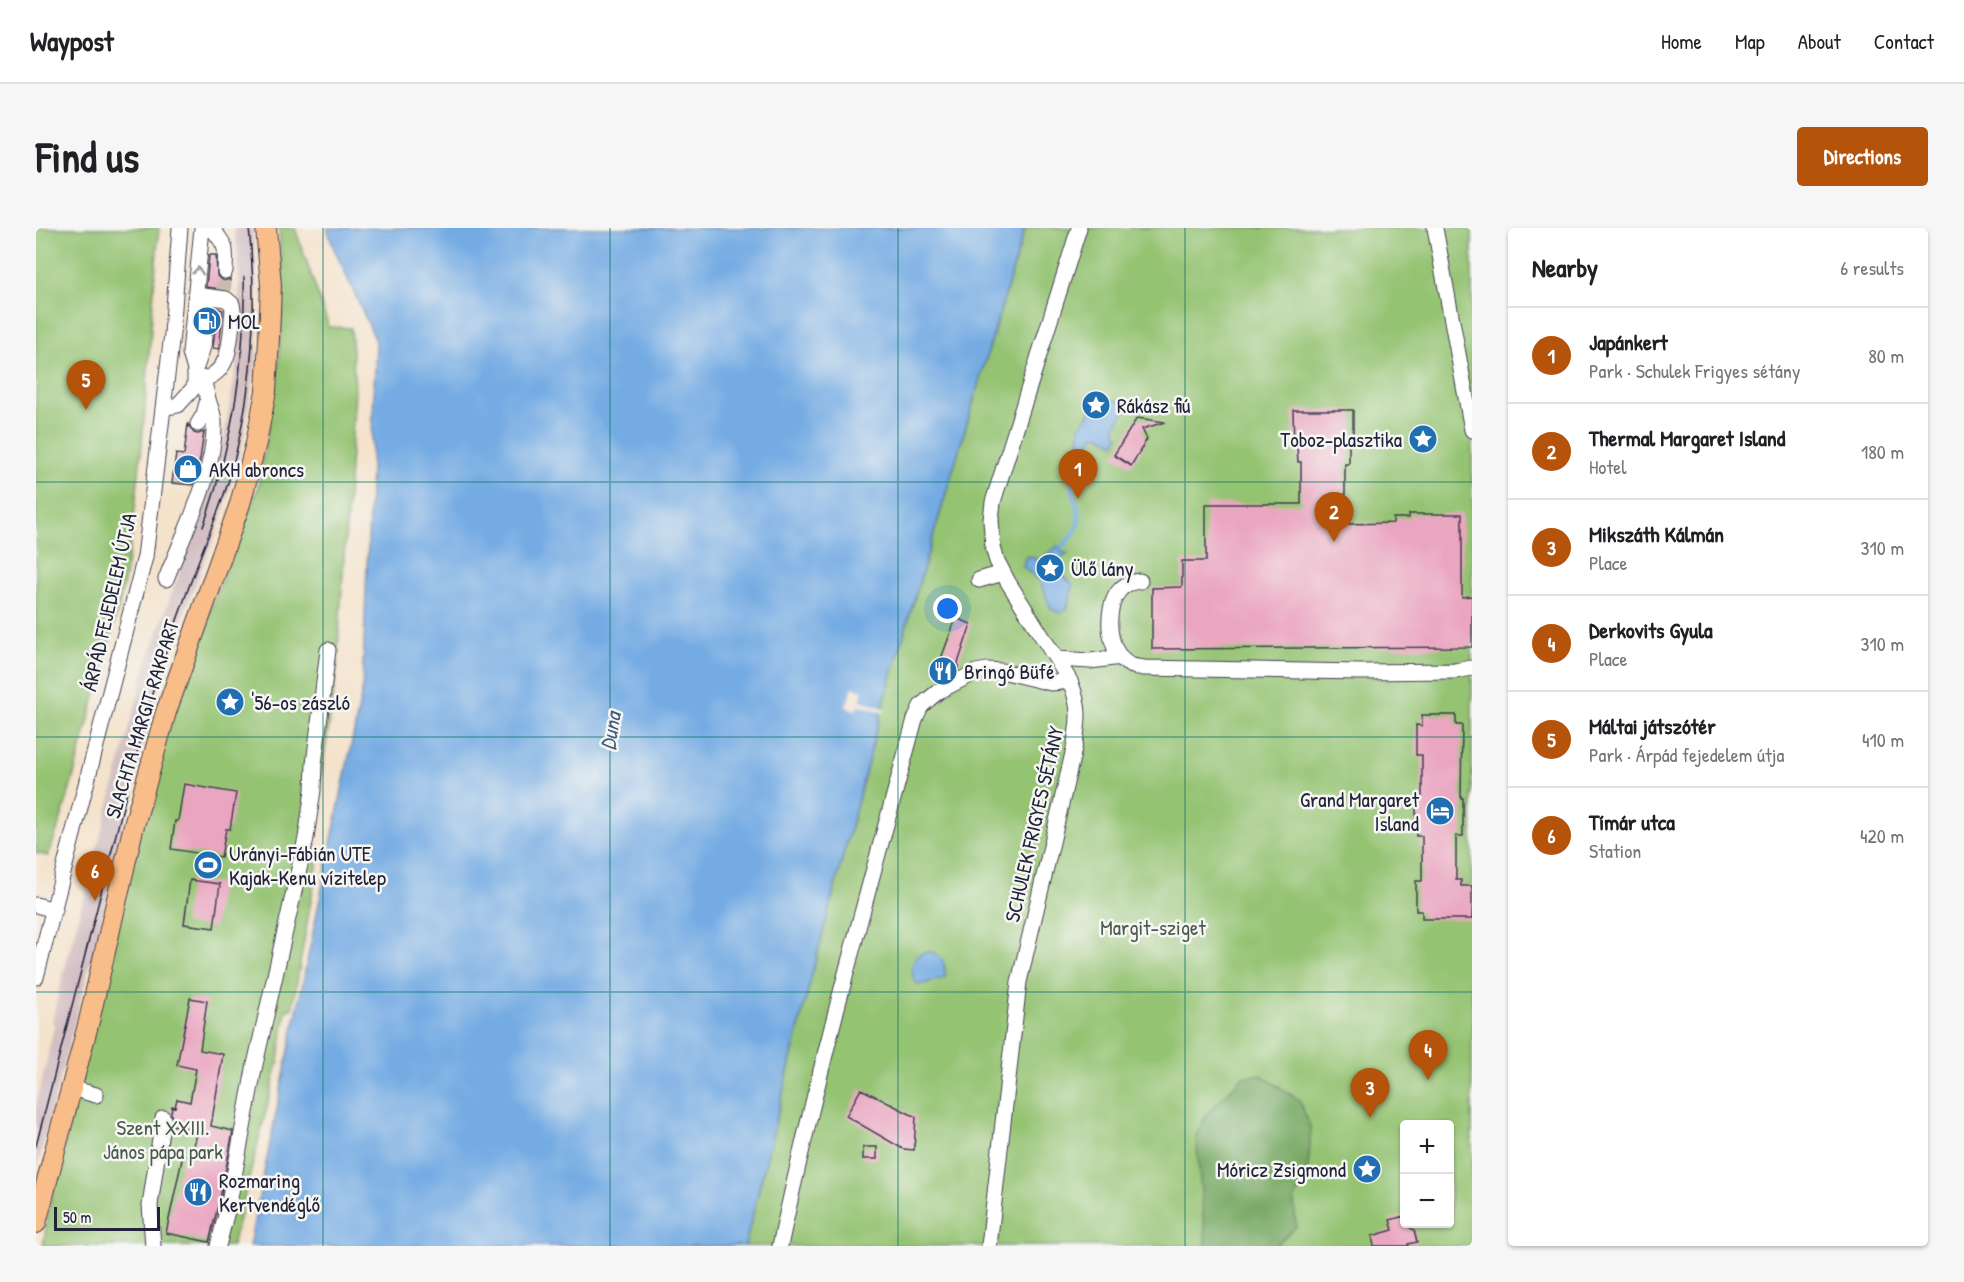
<!DOCTYPE html>
<html lang="en">
<head>
<meta charset="utf-8">
<style>
  body { margin:0; font-family:"Patrick Hand",sans-serif; background:#f6f6f6; color:#202124 }
  .controls { position:absolute; right:18px; bottom:18px; display:grid; overflow:hidden; border-radius:6px; box-shadow:0 2px 4px #0004 }
  .controls button { width:54px; height:54px; display:grid; place-items:center; padding:0; border:0; border-bottom:2px solid #e0e0e0; background:#fff; color:#202124; font:30px sans-serif }
  .scale { position:absolute; left:18px; bottom:15px; width:106px; box-sizing:border-box; padding-left:6px; border:3px solid #22223b; border-top:0; font-size:16px; line-height:21px; white-space:nowrap; color:#22223b; -webkit-text-stroke:4px #f6f6f2; paint-order:stroke }
  .you { position:absolute; left:912px; top:381px; width:21px; height:21px; margin:-15px; border:4px solid #fff; border-radius:50%; background:#1a73e8; box-shadow:0 0 0 9px #1a73e833 }
  .badge { display:grid; place-items:center; width:39px; height:39px; border-radius:50%; background:#b45309; color:#fff; font-size:20px; font-weight:700 }
  .pin { position:absolute; translate:-50% -50px; filter:drop-shadow(0 2px 3px #0008) }
  .pin::after { content:''; position:absolute; top:32px; width:21px; height:18px; background:inherit; clip-path:polygon(0 0,100% 0,50% 100%) }
  .list { margin:0; padding:0; list-style:none }
  h2 { display:flex; justify-content:space-between; align-items:center; height:78px; margin:0; padding:0 24px; font-size:26px }
  h2 small { font-size:20px; font-weight:400; color:#757577 }
  .list li { display:grid; grid-template-columns:39px 1fr auto; gap:18px; align-items:center; box-sizing:border-box; height:96px; padding:0 24px; border-top:2px solid #e0e0e0 }
  .list b { display:block; font-size:22px; white-space:nowrap }
  .list p { margin:0; font-size:20px; white-space:nowrap; color:#757577 }
  .list em { font-size:20px; font-style:normal; color:#757577 }
  .map { position:relative; flex:none; width:1436px; height:1018px; overflow:hidden; border-radius:6px }
  header { display:flex; align-items:center; gap:36px; box-sizing:border-box; height:84px; padding:0 30px; background:#fff; border-bottom:2px solid #e0e0e0 }
  header strong { font-size:28px }
  nav { display:flex; gap:33px; margin-inline-start:auto; font-size:21px }
  .intro { display:flex; align-items:center; justify-content:space-between; box-sizing:border-box; height:144px; padding:0 36px }
  h1 { margin:0; font-size:42px }
  .button { padding:15px 27px; border-radius:6px; background:#b45309; color:#fff; font-size:21px; font-weight:700 }
  main { display:flex; gap:36px; padding:0 36px }
  aside { flex:1; background:#fff; border-radius:6px; box-shadow:0 2px 4px #0004 }
  .map>svg:first-child { display:block }
  .industrial { fill:#d2bec2 }
  .green { fill:#94c372; stroke:#5b7256; stroke-width:1.5; fill-rule:evenodd }
  .forest { fill:#77a964; stroke:#4c6650; stroke-width:1.5 }
  .water { fill:#74abe3; stroke:#4b668f; stroke-width:1.5 }
  .pier { fill:#f4e2ca }
  .lines { fill:none; stroke-linecap:round; stroke-linejoin:round }
  .stream { stroke:#74abe3; stroke-width:4.5 }
  .building { fill:#eaa5c0 }
  .minor-tunnel { stroke:#cabcad; stroke-width:15; stroke-dasharray:15 8; stroke-linecap:butt }
  .minor-casing { stroke:#423f50; stroke-width:17 }
  .major-casing { stroke:#423f50; stroke-width:22 }
  .minor { stroke:#fff; stroke-width:15 }
  .major { stroke:#f8bd89; stroke-width:20 }
  .tram { stroke:#22223b; stroke-width:1.5 }
  .oneway { stroke:#9c9ca7 }
  .grid { fill:none; stroke:#0f766e; stroke-width:1.5; stroke-opacity:0.55 }
  .labels { text-anchor:middle; dominant-baseline:central; stroke-width:5; stroke-linejoin:round; paint-order:stroke }
  .poi-label { font-size:21px; fill:#22223b; stroke:#f6f6f2; text-anchor:start }
  .street-label { font-size:21px; fill:#22223b; stroke:#f6f6f2 }
  .park-label { font-size:21px; fill:#4a5a4e; stroke:#f6f6f2 }
  .water-label { font-size:22px; font-style:italic; fill:#43597e; stroke:#f6f6f2 }
</style>
</head>
<body>
<header>
<strong>Waypost</strong>
<nav><a>Home</a><a>Map</a><a>About</a><a>Contact</a></nav>
</header>
<div class="intro"><h1>Find us</h1><a class="button">Directions</a></div>
<main>
<div class="map">
<svg width="1436" height="1018" viewBox="0 0 1436 1018">
  <rect width="100%" height="100%" fill="#f6f6f2"/>
  <filter id="ink" filterUnits="userSpaceOnUse"><feTurbulence type="fractalNoise" baseFrequency=".0167" numOctaves="2"/><feDisplacementMap in="SourceGraphic" scale="12" xChannelSelector="R" yChannelSelector="G"/><feConvolveMatrix kernelMatrix="1 2 1 2 8 2 1 2 1" color-interpolation-filters="sRGB"/></filter>
  <filter id="wash" filterUnits="userSpaceOnUse"><feTurbulence type="fractalNoise" baseFrequency=".008" numOctaves="4" result="noise"/><feDisplacementMap in="SourceGraphic" scale="24" xChannelSelector="R" yChannelSelector="G"/><feGaussianBlur stdDeviation="1.35" result="paint"/><feColorMatrix in="noise" values="0 0 0 0 0 0 0 0 0 0 0 0 0 0 0 0 0 1.4 0 .05"/><feComposite in="paint" operator="in"/></filter>
  <g filter="url(#wash)">
    <rect width="100%" height="100%" fill="#f4e2ca"/>
    <path class="industrial" d="M198,0H216L220,36L221,127L206,217L186,289L127,438L87,598L71,670L0,943V875L9,840L18,798L16,792L26,751L111,434L166,282L188,209L203,124V36Z"/>
    <path class="green" d="M0,0H123C113,110 109,221 92,330C85,379 69,428 57,476C43,526 31,579 12,628L0,625Z
      M243,0H259L293,99L315,100L319,163L300,450L276,607L283,627L256,781L250,782L243,831L196,1018H7L13,982L124,507L222,260L242,141L247,65Z
      M989,0H1436V1018H709L777,742L848,473ZM1368,896H1414V996H1368Z"/>
    <path class="forest" d="M1225,847L1263,872L1275,901L1272,939L1258,973L1260,999L1238,1018H1170L1160,908L1170,887L1207,848Z"/>
    <path class="water" d="M291,0H989L848,473L777,742L709,1018H213L326,464L340,113L297,18Z
      M1060,164L1071,171L1095,174L1093,181L1089,183L1080,197V203L1083,208L1079,216L1063,206C1055,209 1053,216 1046,221L1043,218L1044,198L1054,185V168Z
      M1022,318L1026,324L1032,326L1021,333L1025,345L1037,357L1031,381L1024,385L1015,381L1004,353L987,339L989,330L993,328L1003,332Z
      M890,724C906,723 910,736 909,750L883,757C874,750 875,737 880,728Z"/>
    <path class="pier" d="M817,459L827,463L824,472L849,481L848,485L822,476L820,482L810,479Z"/>
    <g class="lines">
      <path class="stream" d="M1025,320C1058,289 1035,281 1035,246C1034,236 1040,228 1044,220"/>
    </g>
    <g id="blocks">
      <path class="building" d="M173,27H180L181,48L188,53L194,51L193,62L170,59Z
        M181,80L187,82L183,121L177,120Z
        M1257,182H1317V217L1313,216V236H1309V296L1357,295V290H1373V286H1426V369L1436,368V419L1116,421V360L1146,359V333H1170V276H1265V234H1262L1261,218H1258Z
        M1101,190L1129,194L1106,201L1111,211L1095,238L1078,227Z
        M152,196L158,205L162,206L168,204L164,231L157,257L136,255L140,226L148,227Z
        M920,390L935,396L922,435V442L910,448L904,444L903,436Z
        M1386,487H1420V497H1426L1425,570H1427V608H1420V652H1425V658H1436V691H1386V683H1380V653H1386V608H1380V570H1386V527H1380V497L1386,498Z
        M148,556L200,565L194,601H190L185,629L135,621L139,593H142Z
        M154,652L184,656L178,700L148,696Z
        M154,770L171,773L164,822L187,826L175,898L197,903L185,966L173,1014L130,1005L147,927L152,928L153,925H156L162,902L136,897L135,885L136,878L139,879L141,871L154,874L160,841L141,837Z
        M825,861L880,889L878,922L867,921L810,888Z
        M827,919H841V931H827Z
        M1368,988V996L1378,1002L1381,1014L1372,1016L1373,1018H1338L1336,1008L1357,1002L1354,992Z"/>
    </g>
  </g>
  <g filter="url(#ink)">
    <use href="#blocks" fill-opacity="0" stroke="#423f50" stroke-width="1.5"/>
    <g class="lines">
      <path class="minor-tunnel" d="M187,68L189,43"/>
      <g class="minor-casing">
        <path id="minor" d="M176,0C191,20 190,17 189,43
          M1399,0L1436,202
          M160,67L190,71L196,76L197,82C194,107 197,144 167,151L172,171L168,186L162,196
          M159,142L167,119L171,78L160,67
          M159,159V142L154,125L166,0
          M127,180L142,177L164,153
          M130,351C148,305 180,244 178,194C178,187 174,179 172,171
          M943,352L967,345
          M1104,353C1095,354 1089,356 1083,363C1068,381 1071,426 1094,437C1098,439 1104,439 1108,440L1324,444L1419,443L1436,440
          M1021,431L1054,433L1085,429
          M0,677L19,682
          M0,749L109,329L136,106L144,0
          M35,860L60,867
          M117,1018L114,977L127,890
          M182,1018L193,975L218,841L270,610L277,562L278,536L292,422
          M744,1018C782,841 831,666 879,491L885,478L893,471L903,463L940,444L951,442L966,443L1015,455L1034,453
          M953,1018L983,754L1038,521C1043,492 1045,480 1034,453L972,354L961,333L957,319L955,292L957,274L1043,0"/>
      </g>
      <g class="major-casing">
        <path id="major" d="M0,995L53,793L97,601L130,484L204,276L220,215L230,163L233,111L235,57L230,0"/>
      </g>
      <use href="#minor" class="minor"/>
      <use href="#major" class="major"/>
      <path class="tram" d="M167,299C196,217 210,135 208,49
        M0,918L116,466C131,420 147,374 164,329C174,302 186,276 194,248C217,166 222,84 213,0"/>
    </g>
    <defs><path id="oneway-chevron" d="M-2-3.5L2.5 0L-2 3.5" fill="none" stroke-width="1.6" stroke-linecap="round" stroke-linejoin="round" transform="scale(1.5)"/></defs>
    <use class="oneway" href="#oneway-chevron" transform="translate(162 43) rotate(-85)"/>
  </g>
  <path class="grid" d="M287,0V1018M574,0V1018M862,0V1018M1149,0V1018M0,254H1436M0,509H1436M0,764H1436"/>
  <defs>
    <g id="fuel-disc" transform="scale(1.5)"><circle r="9.5" fill="#1f6fb2" stroke="#f6f6f2"/><path d="M-5.5-6h7V0h2V4h1.3V-2.5L3-4.5l.8-.8L6-3V5H2.5V1h-1V6h-7ZM-4.2-4.7v3.2H.2V-4.7Z" fill="#fff"/></g>
    <g id="sight-disc" transform="scale(1.5)"><circle r="9.5" fill="#1f6fb2" stroke="#f6f6f2"/><path d="M0-6L1.8-2.2L6-1.7L2.9 1.2L3.7 5.4L0 3.3L-3.7 5.4L-2.9 1.2L-6-1.7L-1.8-2.2Z" fill="#fff"/></g>
    <g id="shop-disc" transform="scale(1.5)"><circle r="9.5" fill="#1f6fb2" stroke="#f6f6f2"/><path d="M-5-2.5h2.3a2.7 3.5 0 0 1 5.4 0H5L5.5 6h-11ZM-1.5-2.5h3a1.5 2.3 0 0 0-3 0Z" fill="#fff"/></g>
    <g id="restaurant-disc" transform="scale(1.5)"><circle r="9.5" fill="#1f6fb2" stroke="#f6f6f2"/><path d="M-5-6h1v4h1v-4h1v4h1v-4h1v5L-1.5 .5V6h-2V.5L-5-1ZM5-6V6H3V1.5H1.5Q1.5-4 5-6Z" fill="#fff"/></g>
    <g id="hotel-disc" transform="scale(1.5)"><circle r="9.5" fill="#1f6fb2" stroke="#f6f6f2"/><path d="M-6-4.5h1.5V1H6V5H4.5V3h-9V5H-6ZM-4 0a1.8 1.8 0 1 1 3.6 0ZM.5 0V-2.5h3Q6-2.5 6 0Z" fill="#fff"/></g>
    <g id="stadium-disc" transform="scale(1.5)"><circle r="9.5" fill="#1f6fb2" stroke="#f6f6f2"/><path d="M0-5a6.5 5 0 1 0 0 10a6.5 5 0 1 0 0-10ZM-3.5-1.8h7v3.6h-7Z" fill="#fff"/></g>
  </defs>
  <g fill-rule="evenodd">
    <use href="#fuel-disc" x="171" y="93"/>
    <use href="#sight-disc" x="1060" y="177"/>
    <use href="#sight-disc" x="1387" y="211"/>
    <use href="#shop-disc" x="152" y="241"/>
    <use href="#sight-disc" x="1014" y="340"/>
    <use href="#restaurant-disc" x="907" y="443"/>
    <use href="#sight-disc" x="194" y="474"/>
    <use href="#hotel-disc" x="1404" y="583"/>
    <use href="#stadium-disc" x="172" y="637"/>
    <use href="#sight-disc" x="1331" y="941"/>
    <use href="#restaurant-disc" x="162" y="964"/>
  </g>
  <g class="labels">
    <g class="poi-label">
      <text x="192" y="93">MOL</text>
      <text x="1081" y="177">Rákász fiú</text>
      <text x="1366" y="211" text-anchor="end">Toboz-plasztika</text>
      <text x="173" y="241">AKH abroncs</text>
      <text x="1035" y="340">Ülő lány</text>
      <text x="928" y="443">Bringó Büfé</text>
      <text x="215" y="474">'56-os zászló</text>
      <text x="1383" y="571" text-anchor="end">Grand Margaret<tspan x="1383" dy="24">Island</tspan></text>
      <text x="193" y="625">Urányi-Fábián UTE<tspan x="193" dy="24">Kajak-Kenu vízitelep</tspan></text>
      <text x="1310" y="941" text-anchor="end">Móricz Zsigmond</text>
      <text x="183" y="952">Rozmaring<tspan x="183" dy="24">Kertvendéglő</tspan></text>
    </g>
    <g class="street-label">
      <text transform="translate(73 374) rotate(-77)">ÁRPÁD FEJEDELEM ÚTJA</text>
      <text transform="translate(106 491) rotate(-73)">SLACHTA MARGIT RAKPART</text>
      <text transform="translate(998 596) rotate(-77)">SCHULEK FRIGYES SÉTÁNY</text>
    </g>
    <g class="park-label">
      <text x="1117" y="699">Margit-sziget</text>
      <text x="127" y="899">Szent XXIII.<tspan x="127" dy="24">János pápa park</tspan></text>
    </g>
    <g class="water-label">
      <text transform="translate(574 503) rotate(-81)">Duna</text>
    </g>
  </g>
</svg>
<div class="controls">
<button>+</button>
<button>−</button>
</div>
<div class="scale">50 m</div>
<div class="you"></div>
<div class="pin badge" style="left:1042px;top:271px">1</div>
<div class="pin badge" style="left:1298px;top:314px">2</div>
<div class="pin badge" style="left:1334px;top:890px">3</div>
<div class="pin badge" style="left:1392px;top:852px">4</div>
<div class="pin badge" style="left:50px;top:182px">5</div>
<div class="pin badge" style="left:59px;top:673px">6</div>
</div>
<aside>
<h2>Nearby<small>6 results</small></h2>
<ul class="list">
<li><span class="badge">1</span><div><b>Japánkert</b><p>Park · Schulek Frigyes sétány</p></div><em>80 m</em></li>
<li><span class="badge">2</span><div><b>Thermal Margaret Island</b><p>Hotel</p></div><em>180 m</em></li>
<li><span class="badge">3</span><div><b>Mikszáth Kálmán</b><p>Place</p></div><em>310 m</em></li>
<li><span class="badge">4</span><div><b>Derkovits Gyula</b><p>Place</p></div><em>310 m</em></li>
<li><span class="badge">5</span><div><b>Máltai játszótér</b><p>Park · Árpád fejedelem útja</p></div><em>410 m</em></li>
<li><span class="badge">6</span><div><b>Tímár utca</b><p>Station</p></div><em>420 m</em></li>
</ul>
</aside>
</main>
</body>
</html>
